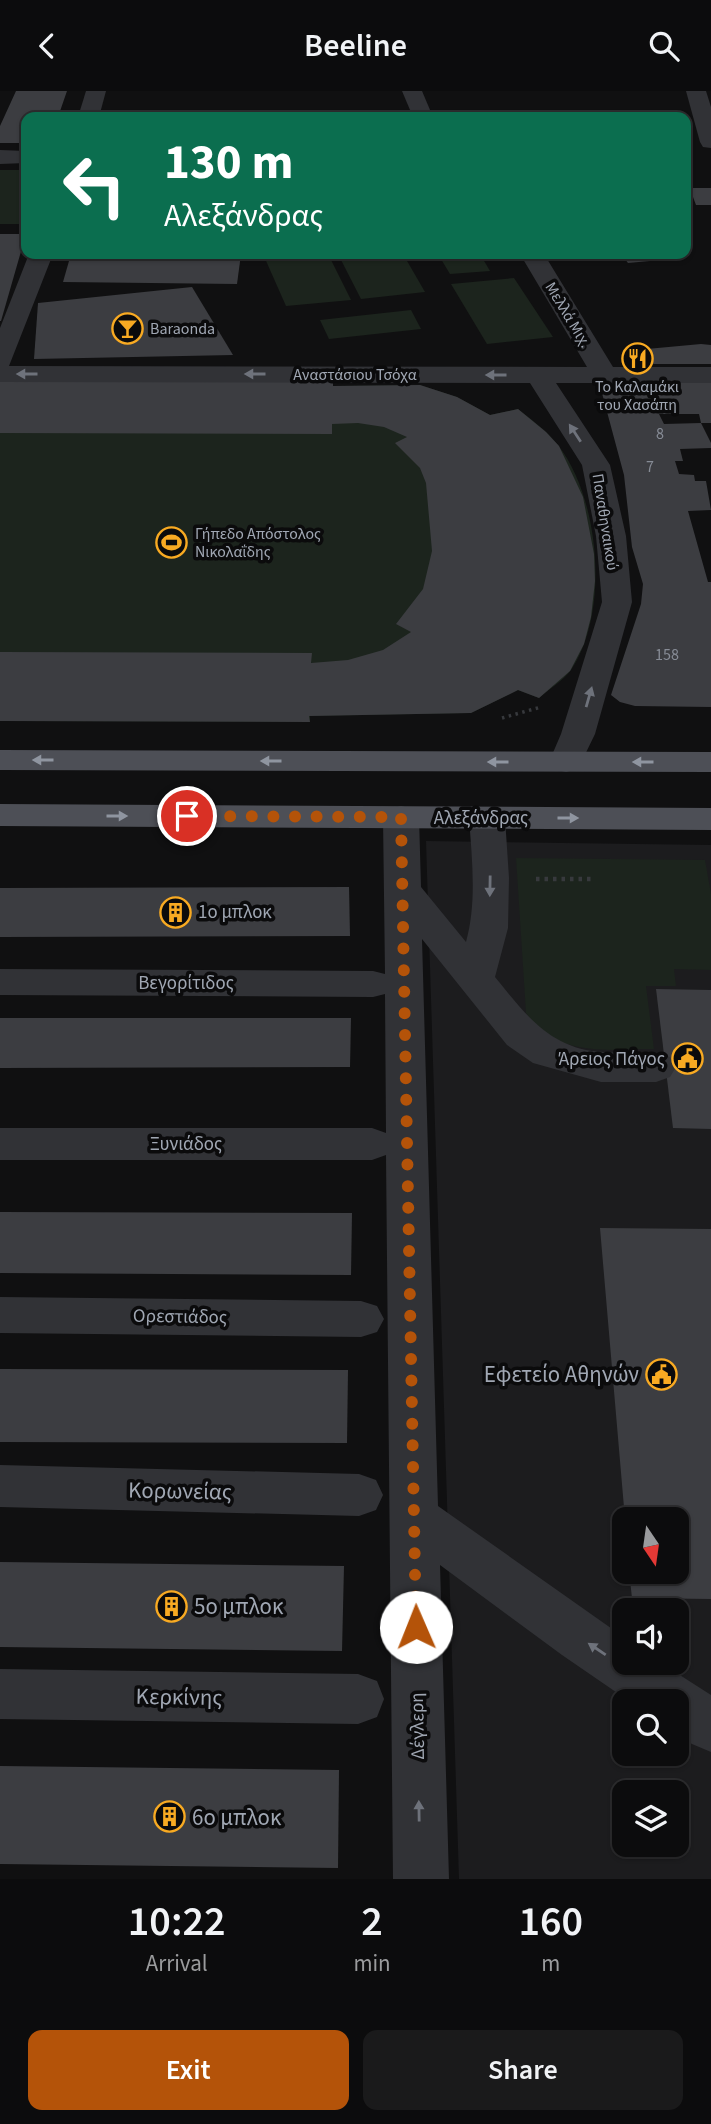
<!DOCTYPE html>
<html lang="en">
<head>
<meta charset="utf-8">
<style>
  :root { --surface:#0c0c0d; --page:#1a1a1b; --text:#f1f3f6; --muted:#9a9b9d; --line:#2c2c2e; --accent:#b45309 }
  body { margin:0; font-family:"Source Sans 3",sans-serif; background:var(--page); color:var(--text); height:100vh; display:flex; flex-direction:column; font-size:26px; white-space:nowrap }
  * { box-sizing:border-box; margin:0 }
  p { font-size:23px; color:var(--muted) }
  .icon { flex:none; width:38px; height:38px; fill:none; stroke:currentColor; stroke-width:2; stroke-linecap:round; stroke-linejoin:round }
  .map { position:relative; height:1788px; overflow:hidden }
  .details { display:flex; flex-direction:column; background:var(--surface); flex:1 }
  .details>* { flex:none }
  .guide { position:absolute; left:21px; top:21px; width:670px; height:147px; border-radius:14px; box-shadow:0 2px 5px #0004,0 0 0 2px var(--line); background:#0b6e4f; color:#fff; overflow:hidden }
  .needle { width:46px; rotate:167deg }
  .buttons { position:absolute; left:612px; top:1416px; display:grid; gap:14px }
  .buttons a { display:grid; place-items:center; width:77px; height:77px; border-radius:14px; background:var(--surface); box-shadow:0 2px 5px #0004,0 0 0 2px var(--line); font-size:35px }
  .pin { position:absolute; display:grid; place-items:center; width:60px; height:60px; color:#fff; margin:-30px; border:4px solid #fff; border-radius:50%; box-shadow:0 2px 7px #0007 }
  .me { position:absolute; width:77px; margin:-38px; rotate:359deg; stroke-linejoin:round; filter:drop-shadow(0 0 5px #0008) }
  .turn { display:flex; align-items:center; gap:24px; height:147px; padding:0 28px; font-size:32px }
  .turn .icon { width:91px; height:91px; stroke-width:2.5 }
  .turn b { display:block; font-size:49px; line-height:60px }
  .eta { display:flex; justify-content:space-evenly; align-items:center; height:119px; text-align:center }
  .eta b { font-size:42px; font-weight:600; line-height:49px }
  .cta { display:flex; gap:14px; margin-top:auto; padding:14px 28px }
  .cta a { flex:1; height:80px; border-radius:14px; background:var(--accent); color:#fff; font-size:28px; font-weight:600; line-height:80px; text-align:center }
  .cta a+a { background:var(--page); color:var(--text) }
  header { display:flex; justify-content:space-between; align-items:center; height:91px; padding:0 28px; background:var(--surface); font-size:32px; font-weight:600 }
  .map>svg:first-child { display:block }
  .built { fill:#1c1c1e; fill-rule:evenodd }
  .green { fill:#1c241d }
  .building { fill:#3c3d41 }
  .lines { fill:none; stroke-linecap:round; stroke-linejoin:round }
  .path-far1 { stroke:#37393d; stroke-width:3.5; stroke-dasharray:2.5 4.5; stroke-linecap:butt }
  .path { stroke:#37393d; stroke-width:4.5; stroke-dasharray:3.5 5; stroke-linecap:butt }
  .minor { fill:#313236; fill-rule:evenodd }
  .major { fill:#4d4f56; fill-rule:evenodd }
  .oneway { fill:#6e727b }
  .oneway2 { fill:#8f95a0 }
  .route { stroke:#b45309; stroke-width:12; stroke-dasharray:0 21.6 }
  .labels { text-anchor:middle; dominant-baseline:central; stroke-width:7; stroke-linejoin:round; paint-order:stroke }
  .far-street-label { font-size:16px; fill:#a0a7b3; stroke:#0b0b0c }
  .far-poi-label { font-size:16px; fill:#a0a7b3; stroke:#0b0b0c; text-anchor:start }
  .number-label { font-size:16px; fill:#878c96 }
  .street-label { font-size:19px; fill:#a0a7b3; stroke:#0b0b0c }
  .poi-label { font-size:19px; fill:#a0a7b3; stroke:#0b0b0c; text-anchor:start }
  .near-poi-label { font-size:23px; fill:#a0a7b3; stroke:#0b0b0c; text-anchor:start }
  .near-street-label { font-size:23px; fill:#a0a7b3; stroke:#0b0b0c }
</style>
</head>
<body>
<header><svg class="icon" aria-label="back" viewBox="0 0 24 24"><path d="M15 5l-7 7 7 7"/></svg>Beeline<svg class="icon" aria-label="search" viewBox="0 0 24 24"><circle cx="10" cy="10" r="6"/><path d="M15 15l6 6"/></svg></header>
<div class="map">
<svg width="711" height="1788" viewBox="0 0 711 1788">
  <rect width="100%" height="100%" fill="#101011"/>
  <path class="built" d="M 426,750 L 711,754 L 711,1788 L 459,1788 ZM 625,1428 L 677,1428 L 677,1480 L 625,1480 ZM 625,1519 L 677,1519 L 677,1572 L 625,1572 ZM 625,1610 L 677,1610 L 677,1662 L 625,1662 ZM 625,1701 L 677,1701 L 677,1754 L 625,1754 Z"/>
  <g class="green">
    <path d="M 0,79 L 26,79 L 24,133 L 0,133 Z"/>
    <path d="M 263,163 L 328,163 L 351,209 L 286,215 Z"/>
    <path d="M 338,163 L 403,163 L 425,201 L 361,208 Z"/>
    <path d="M 438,163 L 480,163 L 490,180 L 450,183 Z"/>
    <path d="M 514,187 L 553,246 L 487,253 L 451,193 Z"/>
    <path d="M 411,219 L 421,238 L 329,248 L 320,229 Z"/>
    <path d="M 0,289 L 333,290 L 333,295 L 420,294 L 457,306 L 490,324 L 518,318 C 532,329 547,340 558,354 C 600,408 610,521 571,579 C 563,590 549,598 539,607 L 518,599 L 471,622 L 310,625 L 310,631 L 0,630 Z"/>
    <path d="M 516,767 L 705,769 L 711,803 L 711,879 L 674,878 L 676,895 L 646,895 L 654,958 C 606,958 558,967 526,922 Z"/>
  </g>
  <g class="building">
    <path d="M 16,0 L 67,0 L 58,26 L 26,26 L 26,52 L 0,52 L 0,35 Z"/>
    <path d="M 686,97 L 711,97 L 711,114 L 696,114 L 693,106 L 686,106 Z"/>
    <path d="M 0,143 L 26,143 L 1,230 L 0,230 Z"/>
    <path d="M 71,163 L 241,163 L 237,193 L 63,191 Z"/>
    <path d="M 595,163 L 645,163 L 650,170 L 628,172 L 625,168 L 600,170 Z"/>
    <path d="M 192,196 L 233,264 L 34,268 L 38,212 Z"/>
    <path d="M 701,253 L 711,254 L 711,273 L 630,273 L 625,260 Z"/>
    <path d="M 0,289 L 333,290 L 333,295 L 420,294 L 457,306 L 490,324 L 518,318 L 546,341 L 559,355 L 583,406 L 594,463 L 595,490 L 591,526 L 584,553 L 570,580 L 539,607 L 518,599 L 471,622 L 309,625 L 310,631 L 0,630 L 0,561 L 312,562 L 311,572 L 348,569 L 383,559 L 411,541 L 396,533 L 423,498 L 432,460 L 426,392 L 420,377 L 395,352 L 407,346 L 384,336 L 358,332 L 332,333 L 332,343 L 0,342 Z"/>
    <path d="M 599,291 L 711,292 L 711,332 L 701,332 L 699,323 L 659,323 L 664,333 L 701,332 L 711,352 L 711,357 L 680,358 L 683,370 L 675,370 L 679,383 L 694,384 L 695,390 L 706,390 L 711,419 L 688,420 L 708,491 L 711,491 L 711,616 L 635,615 L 620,611 L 611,604 L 641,513 L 643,493 L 632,456 L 624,384 Z"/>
    <path d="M 349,796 L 350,845 L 0,846 L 0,797 Z"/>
    <path d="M 656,898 L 711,899 L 711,1038 L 673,1037 Z"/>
    <path d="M 0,927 L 351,927 L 350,976 L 0,977 Z"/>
    <path d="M 0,1121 L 352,1122 L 351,1184 L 0,1182 Z"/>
    <path d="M 600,1137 L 711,1138 L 711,1508 L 632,1507 L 629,1480 L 677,1480 L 677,1428 L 625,1428 Z"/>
    <path d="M 0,1278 L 348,1279 L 347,1352 L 0,1351 Z"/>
    <path d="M 0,1471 L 344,1475 L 342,1560 L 0,1556 Z"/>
    <path d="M 0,1675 L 339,1679 L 338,1777 L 0,1773 Z"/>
  </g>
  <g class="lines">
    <path class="path-far1" d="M 502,627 L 541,616"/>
    <path class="path" d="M 536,788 L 591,788"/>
    <g class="minor">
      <path d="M 86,0 L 106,0 L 99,26 L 78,26 Z"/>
      <path d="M 402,0 L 422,0 L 433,26 L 413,26 Z"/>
      <path d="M 686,0 L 706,0 L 711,16 L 711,57 L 703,56 L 700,51 Z"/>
      <path d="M 0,59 L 26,60 L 26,72 L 0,73 Z"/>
      <path d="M 29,163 L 53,163 L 9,275 L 587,276 L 520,163 L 544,163 L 613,276 L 711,276 L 711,292 L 556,292 L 610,374 L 626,445 L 632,511 L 595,643 L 578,678 L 566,681 L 554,678 L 549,671 L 561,643 L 602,511 L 596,445 L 582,374 L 530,292 L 0,291 L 0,237 Z"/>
      <path d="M 401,715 L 413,718 L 419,726 L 421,796 L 466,851 C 477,812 472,768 469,727 L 475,719 L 487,716 L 499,719 L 505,727 L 509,787 L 508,837 L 495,886 C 526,924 551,959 604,961 C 627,963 649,959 670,966 L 676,976 L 670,986 L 656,991 L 601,991 L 533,972 L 507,954 L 422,848 L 438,1415 L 625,1547 L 625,1572 L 661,1572 L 711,1604 L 711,1661 L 692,1653 L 677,1643 L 677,1610 L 629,1610 L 562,1564 L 440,1474 L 449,1788 L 393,1788 L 386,1064 L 372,1069 L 0,1069 L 0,1037 L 372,1037 L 386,1042 L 385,903 L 373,906 L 0,904 L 0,878 L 373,880 L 385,883 L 383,726 L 389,718 Z"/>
      <path d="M 0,1206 L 361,1210 L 377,1215 L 384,1228 L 377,1241 L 361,1246 L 0,1242 Z"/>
      <path d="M 0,1374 L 359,1383 L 376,1389 L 383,1404 L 376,1419 L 359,1425 L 0,1416 Z"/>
      <path d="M 0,1578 L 358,1583 L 377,1590 L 384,1608 L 377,1626 L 358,1633 L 0,1628 Z"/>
    </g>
    <g class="major">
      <path d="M 0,659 L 711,661 L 711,681 L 0,679 Z"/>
      <path d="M 0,713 L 711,717 L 711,739 L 0,735 Z"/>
    </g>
  </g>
  <defs><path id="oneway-solid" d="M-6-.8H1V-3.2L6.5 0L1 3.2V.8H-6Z" transform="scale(1.75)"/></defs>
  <g class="oneway">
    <use href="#oneway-solid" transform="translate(27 283) rotate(-180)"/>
    <use href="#oneway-solid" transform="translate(255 283) rotate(-180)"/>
    <use href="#oneway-solid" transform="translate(496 284) rotate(-180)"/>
    <use href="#oneway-solid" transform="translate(575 342) rotate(-123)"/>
    <use href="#oneway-solid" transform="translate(589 606) rotate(-74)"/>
    <use href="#oneway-solid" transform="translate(490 795) rotate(91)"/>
    <use href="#oneway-solid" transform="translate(597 1558) rotate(-146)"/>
    <use href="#oneway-solid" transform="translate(419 1720) rotate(-91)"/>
  </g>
  <g class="oneway2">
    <use href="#oneway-solid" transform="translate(43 669) rotate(-180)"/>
    <use href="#oneway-solid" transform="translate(271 670) rotate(-180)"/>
    <use href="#oneway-solid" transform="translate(498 671) rotate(-180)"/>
    <use href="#oneway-solid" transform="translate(643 671) rotate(-180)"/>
    <use href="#oneway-solid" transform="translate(117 725)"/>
    <use href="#oneway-solid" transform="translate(568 727)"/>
  </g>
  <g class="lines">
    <path class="route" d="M 187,725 L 401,726 L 416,1536"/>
  </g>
  <defs>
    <symbol id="bar-ring" viewBox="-11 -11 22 22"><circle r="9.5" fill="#0b0b0c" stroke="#f8aa22" stroke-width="1.5"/><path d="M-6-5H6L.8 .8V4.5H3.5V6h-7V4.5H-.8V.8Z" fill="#f8aa22"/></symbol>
    <symbol id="restaurant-ring" viewBox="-11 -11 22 22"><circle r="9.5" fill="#0b0b0c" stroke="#f8aa22" stroke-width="1.5"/><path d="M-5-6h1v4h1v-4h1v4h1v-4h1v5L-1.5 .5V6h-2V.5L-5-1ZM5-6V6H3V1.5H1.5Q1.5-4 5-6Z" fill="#f8aa22"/></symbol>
    <symbol id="stadium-ring" viewBox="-11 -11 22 22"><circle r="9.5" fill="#0b0b0c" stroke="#f8aa22" stroke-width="1.5"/><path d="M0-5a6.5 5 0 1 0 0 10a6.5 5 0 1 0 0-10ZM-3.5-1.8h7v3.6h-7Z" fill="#f8aa22"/></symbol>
    <symbol id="building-ring" viewBox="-11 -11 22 22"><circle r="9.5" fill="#0b0b0c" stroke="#f8aa22" stroke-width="1.5"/><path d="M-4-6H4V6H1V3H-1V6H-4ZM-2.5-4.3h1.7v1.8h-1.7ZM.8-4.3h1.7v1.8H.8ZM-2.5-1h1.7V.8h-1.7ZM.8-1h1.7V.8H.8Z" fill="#f8aa22"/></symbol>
    <symbol id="civic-ring" viewBox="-11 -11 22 22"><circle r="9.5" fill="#0b0b0c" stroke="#f8aa22" stroke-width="1.5"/><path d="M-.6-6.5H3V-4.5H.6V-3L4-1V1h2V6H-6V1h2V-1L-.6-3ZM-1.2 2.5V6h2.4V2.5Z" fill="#f8aa22"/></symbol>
  </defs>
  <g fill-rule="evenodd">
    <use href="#bar-ring" x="110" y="220" width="35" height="35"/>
    <use href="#restaurant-ring" x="620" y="250" width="35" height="35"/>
    <use href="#stadium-ring" x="154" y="434" width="35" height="35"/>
    <use href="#building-ring" x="158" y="804" width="35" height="35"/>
    <use href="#civic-ring" x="670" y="950" width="35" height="35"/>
    <use href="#civic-ring" x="644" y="1266" width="35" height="35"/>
    <use href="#building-ring" x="154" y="1498" width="35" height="35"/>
    <use href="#building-ring" x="152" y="1708" width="35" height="35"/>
  </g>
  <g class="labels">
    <g class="far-street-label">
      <text transform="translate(568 224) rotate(59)">Μελλά Μιχ.</text>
      <text x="355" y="284">Αναστάσιου Τσόχα</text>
      <text transform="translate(605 431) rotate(81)">Παναθηναικού</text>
    </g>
    <g class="far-poi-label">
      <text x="150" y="238">Baraonda</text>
      <text x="637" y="296" text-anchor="middle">Το Καλαμάκι<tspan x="637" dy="18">του Χασάπη</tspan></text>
      <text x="195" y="443">Γήπεδο Απόστολος<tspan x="195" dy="18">Νικολαΐδης</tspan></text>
    </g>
    <g class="number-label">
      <text x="660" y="343">8</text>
      <text x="650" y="376">7</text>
      <text x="667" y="564">158</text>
    </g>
    <g class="street-label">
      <text x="481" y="727">Αλεξάνδρας</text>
      <text x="186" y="892">Βεγορίτιδος</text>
      <text x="186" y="1053">Ξυνιάδος</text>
      <text transform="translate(180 1226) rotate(1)">Ορεστιάδος</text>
      <text transform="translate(418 1635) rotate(-91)">Δέγλερη</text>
    </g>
    <g class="poi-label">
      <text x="198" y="821">1ο μπλοκ</text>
      <text x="665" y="968" text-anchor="end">Άρειος Πάγος</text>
    </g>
    <g class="near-poi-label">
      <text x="639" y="1283" text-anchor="end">Εφετείο Αθηνών</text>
      <text x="194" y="1515">5ο μπλοκ</text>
      <text x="192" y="1726">6ο μπλοκ</text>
    </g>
    <g class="near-street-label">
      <text transform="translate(180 1400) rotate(1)">Κορωνείας</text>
      <text transform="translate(179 1606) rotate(1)">Κερκίνης</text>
    </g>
  </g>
</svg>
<div class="buttons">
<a><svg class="needle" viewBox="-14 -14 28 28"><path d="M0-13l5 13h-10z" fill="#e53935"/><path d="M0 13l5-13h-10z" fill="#9a9b9d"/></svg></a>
<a><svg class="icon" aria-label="sound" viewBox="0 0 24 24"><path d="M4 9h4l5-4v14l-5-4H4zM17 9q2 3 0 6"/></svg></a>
<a><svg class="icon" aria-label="search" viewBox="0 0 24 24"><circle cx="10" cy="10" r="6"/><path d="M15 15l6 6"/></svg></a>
<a><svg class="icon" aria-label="layers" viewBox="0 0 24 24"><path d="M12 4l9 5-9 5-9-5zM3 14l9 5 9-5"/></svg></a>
</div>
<div class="pin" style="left:187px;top:725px;background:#d93025"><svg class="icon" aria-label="arrive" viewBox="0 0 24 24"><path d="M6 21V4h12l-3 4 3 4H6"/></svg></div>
<svg class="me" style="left:416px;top:1536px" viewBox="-20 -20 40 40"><circle r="19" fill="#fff"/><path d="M0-13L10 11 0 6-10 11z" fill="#b45309"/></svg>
<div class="guide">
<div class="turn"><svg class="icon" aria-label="left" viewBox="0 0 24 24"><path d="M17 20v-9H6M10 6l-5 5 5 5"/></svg><div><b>130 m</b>Αλεξάνδρας</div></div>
</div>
</div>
<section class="details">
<div class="eta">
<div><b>10:22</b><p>Arrival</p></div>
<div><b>2</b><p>min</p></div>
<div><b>160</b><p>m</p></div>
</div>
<div class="cta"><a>Exit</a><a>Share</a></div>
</section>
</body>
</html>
